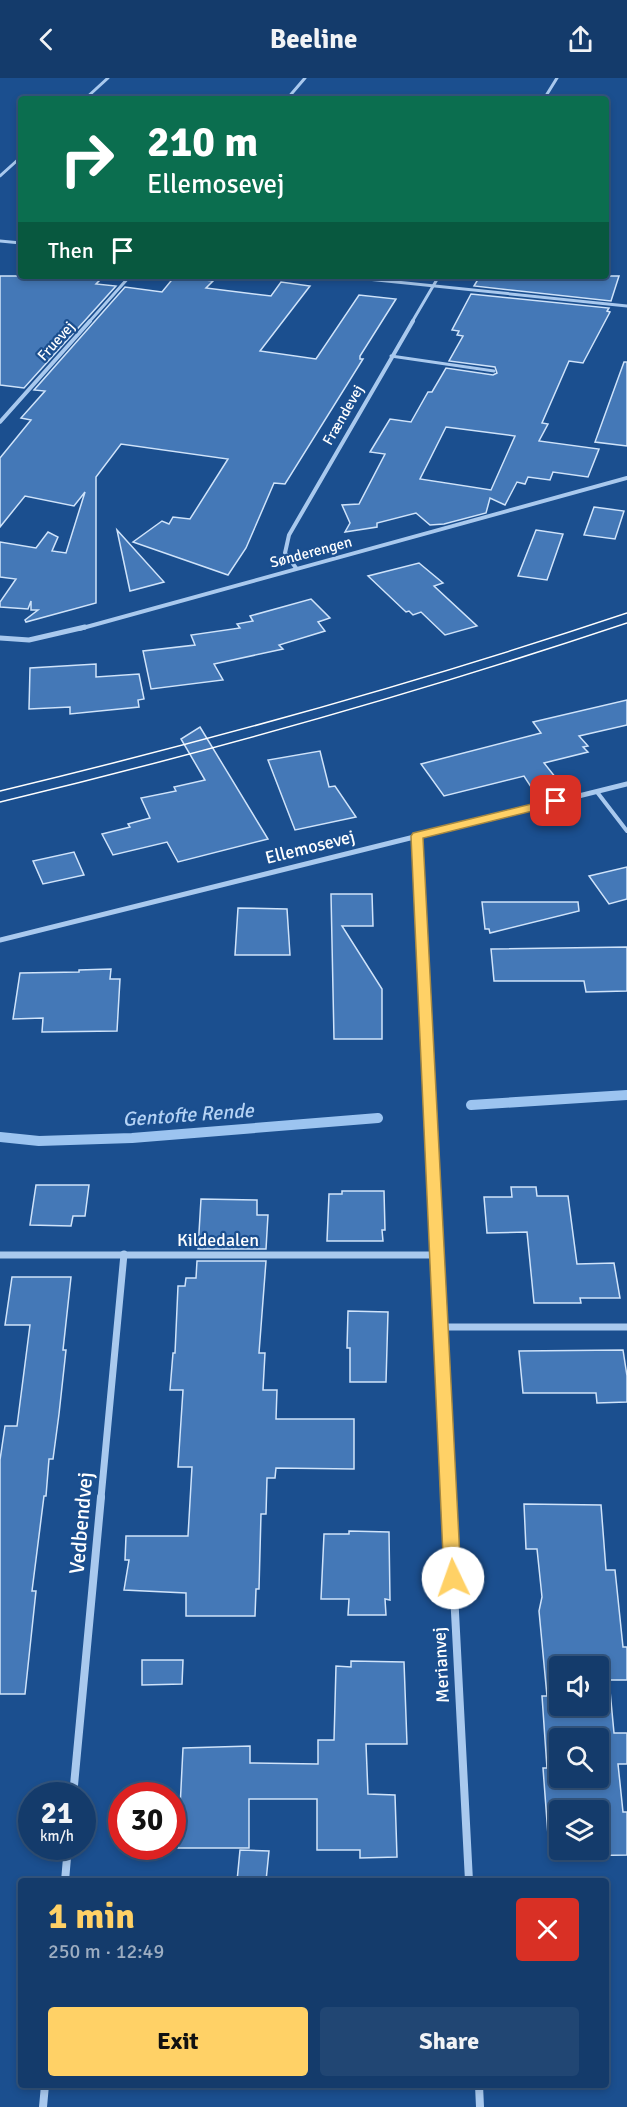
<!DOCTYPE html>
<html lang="en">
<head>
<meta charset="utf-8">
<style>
  :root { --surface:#143b6b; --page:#214673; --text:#f1f3f6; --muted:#9dadc1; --line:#33557e; --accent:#ffd166 }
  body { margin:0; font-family:Signika,sans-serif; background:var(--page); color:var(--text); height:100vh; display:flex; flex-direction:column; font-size:22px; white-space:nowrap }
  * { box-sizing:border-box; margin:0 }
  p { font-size:20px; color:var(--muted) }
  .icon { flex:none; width:33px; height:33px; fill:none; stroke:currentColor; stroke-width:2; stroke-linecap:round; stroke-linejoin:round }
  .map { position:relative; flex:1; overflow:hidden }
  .side { position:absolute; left:18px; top:1800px; width:591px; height:210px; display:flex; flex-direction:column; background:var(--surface); border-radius:6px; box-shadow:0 3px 9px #0003,0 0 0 2px var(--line) }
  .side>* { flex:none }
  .top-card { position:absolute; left:18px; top:18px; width:591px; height:183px; border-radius:6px; box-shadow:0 3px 9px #0003,0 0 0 2px var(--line); background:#0b6e4f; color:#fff; overflow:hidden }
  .controls { position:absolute; left:549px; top:1578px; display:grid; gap:12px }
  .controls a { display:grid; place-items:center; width:60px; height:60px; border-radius:6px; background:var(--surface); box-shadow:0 3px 9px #0003,0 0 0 2px var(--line); font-size:30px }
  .speed { position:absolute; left:18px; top:1704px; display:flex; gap:12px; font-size:30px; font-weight:700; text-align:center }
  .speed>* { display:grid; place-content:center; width:78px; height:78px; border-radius:50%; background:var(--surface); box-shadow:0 3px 9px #0003,0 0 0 2px var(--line); line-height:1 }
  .speed small { font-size:15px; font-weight:400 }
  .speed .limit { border:9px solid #d22; background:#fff; color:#111 }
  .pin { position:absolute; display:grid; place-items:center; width:51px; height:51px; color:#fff; margin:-26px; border-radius:12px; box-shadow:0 3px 9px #0006 }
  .me { position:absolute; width:66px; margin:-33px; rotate:357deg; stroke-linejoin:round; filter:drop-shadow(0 0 4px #0008) }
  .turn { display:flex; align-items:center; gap:21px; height:126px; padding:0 30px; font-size:27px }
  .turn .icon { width:78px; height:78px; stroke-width:2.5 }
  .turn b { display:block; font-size:42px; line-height:51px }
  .then { display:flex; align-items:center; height:57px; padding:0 30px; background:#0003; gap:12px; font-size:22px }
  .round { display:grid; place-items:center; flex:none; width:63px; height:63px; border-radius:6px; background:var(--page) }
  .summary { display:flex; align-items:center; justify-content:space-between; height:102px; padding:0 30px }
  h1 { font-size:36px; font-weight:700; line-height:45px; color:var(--accent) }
  .button { display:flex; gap:12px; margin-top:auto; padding:12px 30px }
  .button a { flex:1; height:69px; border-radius:6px; background:var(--accent); color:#111; font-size:24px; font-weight:700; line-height:69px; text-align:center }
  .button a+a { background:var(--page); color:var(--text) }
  header { display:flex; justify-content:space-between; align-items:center; height:78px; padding:0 30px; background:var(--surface); font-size:27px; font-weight:700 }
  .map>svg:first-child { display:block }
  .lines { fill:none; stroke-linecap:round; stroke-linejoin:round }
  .stream { stroke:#9cc4f0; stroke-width:10 }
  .building { fill:#4478b7; stroke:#cfe3fa; stroke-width:1.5; fill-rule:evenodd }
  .service-far1 { stroke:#a9c9ee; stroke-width:3 }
  .service { stroke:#a9c9ee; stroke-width:4 }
  .minor-far4 { stroke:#a9c9ee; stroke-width:3 }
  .minor-far3 { stroke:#a9c9ee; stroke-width:4 }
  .minor-far2 { stroke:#a9c9ee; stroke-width:5 }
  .minor-far1 { stroke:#a9c9ee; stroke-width:7 }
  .minor { stroke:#a9c9ee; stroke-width:8 }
  .tram { stroke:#fff; stroke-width:1.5 }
  .route { fill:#ffd166; stroke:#a68842; stroke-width:1.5 }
  .labels { text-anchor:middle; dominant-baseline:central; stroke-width:4.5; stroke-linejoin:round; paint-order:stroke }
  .far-street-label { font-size:15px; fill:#fff; stroke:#1b4f8f }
  .street-label { font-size:18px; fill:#fff; stroke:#1b4f8f }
  .water-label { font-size:20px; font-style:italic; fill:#b5d3f5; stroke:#1b4f8f }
  .near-street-label { font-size:21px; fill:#fff; stroke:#1b4f8f }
</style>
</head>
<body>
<header><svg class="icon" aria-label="back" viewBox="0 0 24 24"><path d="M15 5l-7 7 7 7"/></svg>Beeline<svg class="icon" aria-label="share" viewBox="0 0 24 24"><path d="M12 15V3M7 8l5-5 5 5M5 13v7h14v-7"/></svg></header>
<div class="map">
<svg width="627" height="2029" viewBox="0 0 627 2029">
  <rect width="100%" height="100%" fill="#1b4f8f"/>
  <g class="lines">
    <g class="stream">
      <path d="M 471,1027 L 627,1017"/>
      <path d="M 0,1059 L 39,1063 L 132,1060 L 378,1040"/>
    </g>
  </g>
  <g class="building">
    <path d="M 0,198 L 104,198 L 96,206 L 116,208 L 24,310 L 0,307 Z"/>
    <path d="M 175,198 L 213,203 L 206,210 L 271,218 L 281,204 L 310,208 L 260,273 L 316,281 L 359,217 L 396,221 L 360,278 L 360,281 L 363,281 L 285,406 L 274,405 L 246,470 L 228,497 L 133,464 L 162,443 L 169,446 L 173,439 L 190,441 L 228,381 L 121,366 L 96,399 L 96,525 L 26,544 L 25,542 L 38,532 L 31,532 L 31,523 L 28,531 L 0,529 L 0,524 L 16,501 L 0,499 L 0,464 L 36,470 L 48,454 L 58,459 L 52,473 L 66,475 L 85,414 L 74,428 L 25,418 L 0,449 L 0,380 L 31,342 L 21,340 L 45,313 L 34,312 L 125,209 L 162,214 Z"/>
    <path d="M 480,198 L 619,198 L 611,223 L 474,208 Z"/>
    <path d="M 471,216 L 609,230 L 607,233 L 610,234 L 583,285 L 569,283 L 542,345 L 548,346 L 539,363 L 599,371 L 588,399 L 553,394 L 550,402 L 528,399 L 525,406 L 517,404 L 505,427 L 490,420 L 486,435 L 444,446 L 430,447 L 416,435 L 377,445 L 377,449 L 345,454 L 350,445 L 342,427 L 359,426 L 385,376 L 370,374 L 390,341 L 411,344 L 428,314 L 432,314 L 446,290 L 493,297 L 497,295 L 495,289 L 449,283 L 463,258 L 457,257 L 459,253 L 452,252 ZM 446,349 L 515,358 L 491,412 L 420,401 Z"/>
    <path d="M 624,284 L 627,284 L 627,368 L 595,364 Z"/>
    <path d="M 594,429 L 624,433 L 615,461 L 584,457 Z"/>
    <path d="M 117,452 L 164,504 L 130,513 Z"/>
    <path d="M 536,452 L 563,456 L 547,502 L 518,498 Z"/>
    <path d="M 419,485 L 443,505 L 434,508 L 477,548 L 445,557 L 421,534 L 413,537 L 409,533 L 406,534 L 368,498 Z"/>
    <path d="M 311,521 L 330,540 L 318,544 L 325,553 L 279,567 L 283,571 L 214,586 L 223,602 L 151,611 L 143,573 L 195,567 L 191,557 L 240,550 L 237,546 L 253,543 L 250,538 Z"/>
    <path d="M 96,586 L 96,599 L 139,596 L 144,621 L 138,622 L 139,629 L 70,636 L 70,629 L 29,631 L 30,590 Z"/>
    <path d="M 627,622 L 627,647 L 579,658 L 588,668 L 583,669 L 588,674 L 544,685 L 560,705 L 533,712 L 524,698 L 444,718 L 421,686 L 541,655 L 533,644 Z"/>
    <path d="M 200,649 L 268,761 L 178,784 L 167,764 L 113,777 L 102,756 L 130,749 L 128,746 L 150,740 L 141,720 L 176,713 L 174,709 L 205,702 L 181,661 Z"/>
    <path d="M 320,673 L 329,709 L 335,708 L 356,739 L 295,752 L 268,682 Z"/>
    <path d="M 74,774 L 84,797 L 43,806 L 33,783 Z"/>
    <path d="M 627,789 L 627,821 L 609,826 L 589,798 Z"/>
    <path d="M 331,816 L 372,816 L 373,848 L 342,848 L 382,911 L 382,961 L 334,961 Z"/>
    <path d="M 482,824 L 578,824 L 579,833 L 490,855 L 489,851 L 485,851 Z"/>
    <path d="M 238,830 L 287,831 L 290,877 L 235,877 Z"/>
    <path d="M 627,869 L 627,913 L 586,914 L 584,903 L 494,903 L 491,871 Z"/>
    <path d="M 111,891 L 110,901 L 120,901 L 117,953 L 42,954 L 43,940 L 13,941 L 20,895 L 79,894 L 79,892 Z"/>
    <path d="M 36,1107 L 89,1107 L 85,1138 L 73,1138 L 71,1148 L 30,1147 Z"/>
    <path d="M 511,1109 L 536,1109 L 537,1118 L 568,1118 L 577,1186 L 614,1185 L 620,1220 L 580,1220 L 581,1225 L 534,1225 L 527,1154 L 487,1155 L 484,1119 L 512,1119 Z"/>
    <path d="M 342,1113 L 384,1113 L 385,1152 L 382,1152 L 383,1163 L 327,1163 L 329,1116 L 342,1116 Z"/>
    <path d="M 201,1121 L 257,1122 L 257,1137 L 268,1137 L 266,1171 L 198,1171 Z"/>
    <path d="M 197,1183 L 266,1183 L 259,1275 L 265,1275 L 263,1312 L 277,1312 L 276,1341 L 354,1341 L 354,1391 L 276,1390 L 275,1400 L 267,1400 L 266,1436 L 261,1436 L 259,1511 L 256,1511 L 255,1538 L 186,1538 L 186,1515 L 124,1512 L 129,1482 L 125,1482 L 126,1458 L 188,1458 L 192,1389 L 178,1389 L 183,1312 L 170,1312 L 173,1275 L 175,1275 L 178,1208 L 185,1208 L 186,1200 L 196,1200 Z"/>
    <path d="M 12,1199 L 71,1199 L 63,1272 L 66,1272 L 59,1336 L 53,1381 L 49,1381 L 46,1418 L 44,1418 L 32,1513 L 36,1513 L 25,1616 L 0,1616 L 0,1382 L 5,1348 L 17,1348 L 30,1247 L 5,1247 Z"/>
    <path d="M 348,1233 L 388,1234 L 386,1304 L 350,1304 L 350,1270 L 347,1270 Z"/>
    <path d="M 623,1272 L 627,1298 L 627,1324 L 597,1325 L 596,1315 L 523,1315 L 519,1273 Z"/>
    <path d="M 524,1426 L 601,1427 L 606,1492 L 615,1492 L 623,1569 L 627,1569 L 627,1602 L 609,1602 L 614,1655 L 627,1655 L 627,1686 L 618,1686 L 623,1734 L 627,1734 L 627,1777 L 567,1778 L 566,1772 L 598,1772 L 598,1732 L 560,1732 L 560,1757 L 548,1757 L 543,1690 L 547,1690 L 542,1618 L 547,1618 L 539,1533 L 542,1519 L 537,1471 L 526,1471 ZM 560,1588 L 598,1588 L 598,1628 L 560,1628 ZM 560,1660 L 598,1660 L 598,1700 L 560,1700 Z"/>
    <path d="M 349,1453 L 389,1454 L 390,1522 L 385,1521 L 386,1537 L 348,1537 L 349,1521 L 321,1521 L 324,1456 L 349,1456 Z"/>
    <path d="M 142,1582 L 183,1582 L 182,1606 L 142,1607 Z"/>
    <path d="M 351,1583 L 404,1584 L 407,1666 L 366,1666 L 368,1716 L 395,1717 L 397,1779 L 360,1780 L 360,1772 L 317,1772 L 317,1721 L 249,1721 L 249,1770 L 178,1770 L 183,1670 L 250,1668 L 250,1685 L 318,1686 L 318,1662 L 334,1662 L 336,1588 L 351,1589 Z"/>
    <path d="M 240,1772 L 269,1773 L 266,1803 L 237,1803 Z"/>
  </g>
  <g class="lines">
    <path class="service-far1" d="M 391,278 L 494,293"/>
    <path class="service" d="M 597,714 L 627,753"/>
    <g class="minor-far4">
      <path d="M 85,21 L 108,0"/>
      <path d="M 287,21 L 305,0"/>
      <path d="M 544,21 L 557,0"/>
      <path d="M 0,98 L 21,79"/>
      <path d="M 0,163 L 21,165"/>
      <path d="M 338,198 L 627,228"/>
      <path d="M 89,244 L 130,198"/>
      <path d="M 412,244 L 439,198"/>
    </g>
    <g class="minor-far3">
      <path d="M 0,344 L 90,243"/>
      <path d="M 296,490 L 285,475 L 289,457 L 413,243"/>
      <path d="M 79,551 L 627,400"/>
    </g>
    <g class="minor-far2">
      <path d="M 0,560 L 29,562 L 85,549"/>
      <path d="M 417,758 L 426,936"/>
      <path d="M 0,862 L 627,706"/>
    </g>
    <g class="minor-far1">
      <path d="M 426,934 L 449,1420"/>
      <path d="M 0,1177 L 436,1177"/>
      <path d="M 440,1249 L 627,1249"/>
      <path d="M 101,1420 L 124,1176"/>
    </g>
    <g class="minor">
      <path d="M 449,1419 L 469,1803"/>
      <path d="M 73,1718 L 101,1419"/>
      <path d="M 65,1803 L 68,1768"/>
      <path d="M 479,2007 L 480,2029"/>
      <path d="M 43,2029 L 45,2007"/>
    </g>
    <g class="tram">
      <path d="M 0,713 C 212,662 421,604 627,535"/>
      <path d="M 0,724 C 212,673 421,614 627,545"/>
    </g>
  </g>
  <path class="route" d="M 556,720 L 561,721 L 561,726 L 423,760 L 461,1500 L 459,1505 L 453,1507 L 447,1505 L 444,1500 L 411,758 L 413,755 Z"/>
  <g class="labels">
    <g class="far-street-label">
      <text transform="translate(56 263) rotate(-48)">Fruevej</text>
      <text transform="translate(343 337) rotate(-60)">Frændevej</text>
      <text transform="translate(311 474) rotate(-15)">Sønderengen</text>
    </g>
    <g class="street-label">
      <text transform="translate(310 769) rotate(-14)">Ellemosevej</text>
      <text x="218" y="1162">Kildedalen</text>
      <text transform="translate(441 1587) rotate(-93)">Merianvej</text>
    </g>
    <g class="water-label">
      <text transform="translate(188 1037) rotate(-4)">Gentofte Rende</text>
    </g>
    <g class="near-street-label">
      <text transform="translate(81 1445) rotate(-85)">Vedbendvej</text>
    </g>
  </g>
</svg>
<div class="controls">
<a><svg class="icon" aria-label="sound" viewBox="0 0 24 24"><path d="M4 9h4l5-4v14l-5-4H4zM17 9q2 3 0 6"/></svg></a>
<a><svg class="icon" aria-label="search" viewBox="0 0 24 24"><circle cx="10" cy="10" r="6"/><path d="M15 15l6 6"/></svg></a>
<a><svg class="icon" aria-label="layers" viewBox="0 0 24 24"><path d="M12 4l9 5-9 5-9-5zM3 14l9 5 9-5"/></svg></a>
</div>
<div class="speed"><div>21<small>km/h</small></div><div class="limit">30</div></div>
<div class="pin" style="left:556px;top:723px;background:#d93025"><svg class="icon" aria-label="arrive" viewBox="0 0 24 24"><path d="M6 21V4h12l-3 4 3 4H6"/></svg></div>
<svg class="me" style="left:453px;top:1500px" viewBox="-20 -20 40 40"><circle r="19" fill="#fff"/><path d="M0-13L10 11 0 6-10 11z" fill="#ffd166"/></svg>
<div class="top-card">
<div class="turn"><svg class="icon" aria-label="right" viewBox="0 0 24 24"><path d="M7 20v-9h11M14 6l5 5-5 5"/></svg><div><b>210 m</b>Ellemosevej</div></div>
<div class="then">Then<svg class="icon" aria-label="arrive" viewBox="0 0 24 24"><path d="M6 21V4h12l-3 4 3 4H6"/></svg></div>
</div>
<section class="side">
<div class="summary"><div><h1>1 min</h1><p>250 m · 12:49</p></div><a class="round" style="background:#d93025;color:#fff"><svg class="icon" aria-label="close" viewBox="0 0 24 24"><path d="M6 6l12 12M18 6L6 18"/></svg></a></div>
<div class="button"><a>Exit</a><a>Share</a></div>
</section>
</div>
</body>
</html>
